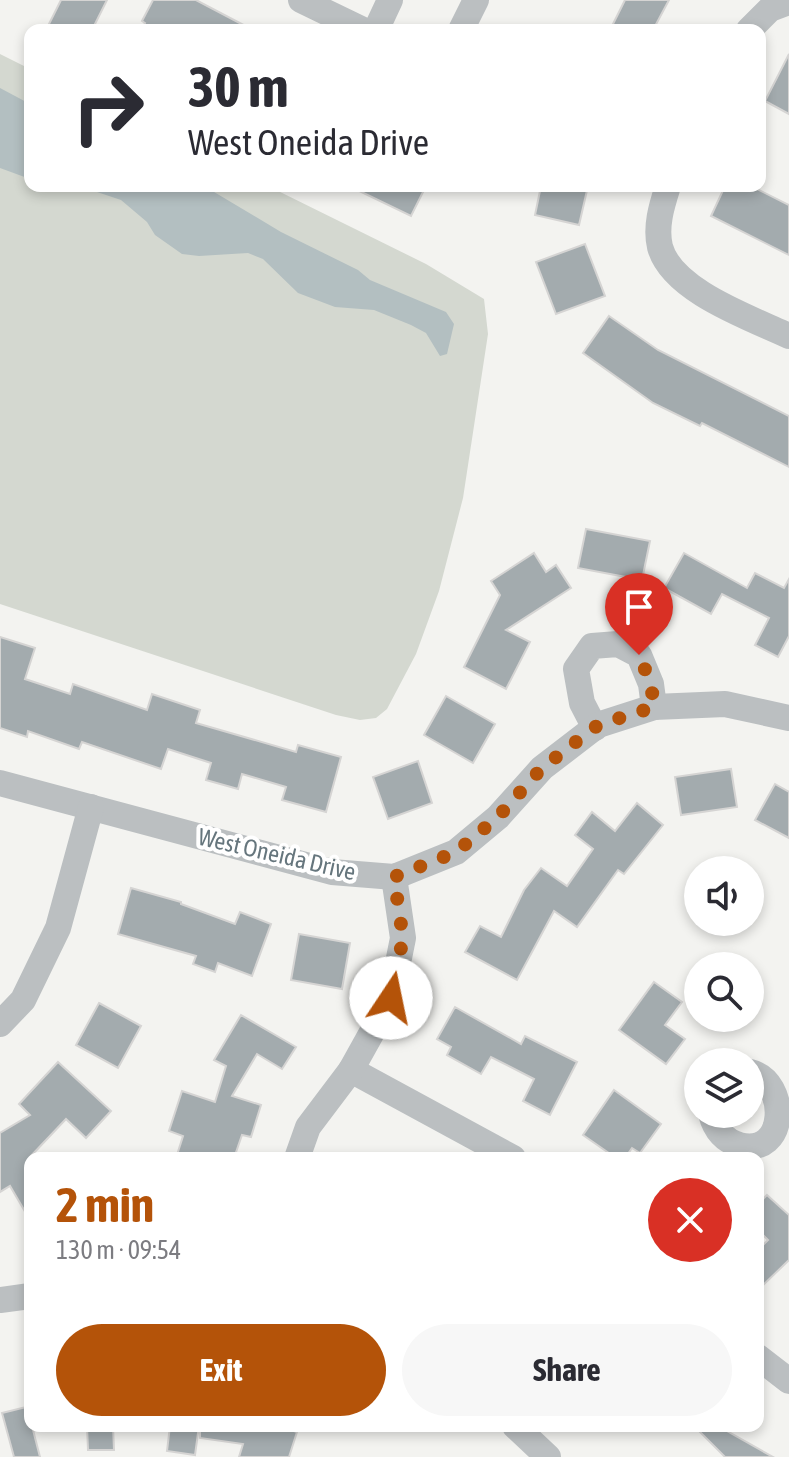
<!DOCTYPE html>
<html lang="en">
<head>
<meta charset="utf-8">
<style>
  :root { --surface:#fff; --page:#f7f7f7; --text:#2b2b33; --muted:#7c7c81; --accent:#b45309 }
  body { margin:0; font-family:"Asap Condensed",sans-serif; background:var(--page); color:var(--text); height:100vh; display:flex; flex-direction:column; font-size:30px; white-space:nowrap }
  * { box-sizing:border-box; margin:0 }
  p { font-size:26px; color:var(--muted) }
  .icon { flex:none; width:44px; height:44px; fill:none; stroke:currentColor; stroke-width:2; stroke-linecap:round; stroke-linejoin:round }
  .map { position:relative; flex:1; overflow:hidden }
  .details { position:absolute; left:24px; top:1152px; width:740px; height:280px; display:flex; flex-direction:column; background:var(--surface); border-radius:16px; box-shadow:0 4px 12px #0003 }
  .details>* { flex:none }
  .top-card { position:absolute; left:24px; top:24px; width:742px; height:168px; border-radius:16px; box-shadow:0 4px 12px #0003; background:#fff; color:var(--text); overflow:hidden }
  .buttons { position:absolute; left:684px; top:856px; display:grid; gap:16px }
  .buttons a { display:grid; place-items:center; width:80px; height:80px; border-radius:50%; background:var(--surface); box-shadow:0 4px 12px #0003; font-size:40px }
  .pin { position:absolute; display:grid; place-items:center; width:68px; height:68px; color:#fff; margin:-82px -34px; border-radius:50% 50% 50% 0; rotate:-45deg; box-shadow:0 0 8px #0007 }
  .pin .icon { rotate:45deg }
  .me { position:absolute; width:88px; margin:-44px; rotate:11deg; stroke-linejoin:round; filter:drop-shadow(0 0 6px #0008) }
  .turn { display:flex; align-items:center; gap:28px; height:168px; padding:0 32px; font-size:36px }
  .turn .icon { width:104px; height:104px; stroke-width:2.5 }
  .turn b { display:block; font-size:56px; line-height:68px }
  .round { display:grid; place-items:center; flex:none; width:84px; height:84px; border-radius:42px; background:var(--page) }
  .overview { display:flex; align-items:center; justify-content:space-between; height:136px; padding:0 32px }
  h1 { font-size:48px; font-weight:700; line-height:60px; color:var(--accent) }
  .action { display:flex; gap:16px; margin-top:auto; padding:16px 32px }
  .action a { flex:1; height:92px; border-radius:48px; background:var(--accent); color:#fff; font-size:32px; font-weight:700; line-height:92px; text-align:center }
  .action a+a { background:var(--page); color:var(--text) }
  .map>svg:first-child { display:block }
  .green { fill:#d4d8d0 }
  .water { fill:#b3bfc1 }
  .building { fill:#a3abae; stroke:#d5d4d3; stroke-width:2 }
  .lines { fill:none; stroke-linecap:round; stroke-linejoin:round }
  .minor { stroke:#bbbfc1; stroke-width:26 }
  .route { stroke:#b45309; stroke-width:14; stroke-dasharray:0 25.2 }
  .labels { text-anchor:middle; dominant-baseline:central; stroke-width:8; stroke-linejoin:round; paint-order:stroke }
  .street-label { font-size:24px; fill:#66767d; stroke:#fff }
</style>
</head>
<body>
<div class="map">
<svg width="789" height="1457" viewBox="0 0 789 1457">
  <rect width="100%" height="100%" fill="#f3f3f0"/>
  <path class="green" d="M 0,54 L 30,69 L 30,186 L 268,186 L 426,264 L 484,299 L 488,334 L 463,498 L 439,591 L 416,654 L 387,709 L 376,718 L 360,720 L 336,715 L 0,604 Z"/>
  <g class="water">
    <path d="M 0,88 L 30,104 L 30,179 L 0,168 Z"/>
    <path d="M 64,186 L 204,186 L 281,232 L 358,270 L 370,280 L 446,312 L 454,324 L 447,354 L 440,356 L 426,333 L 411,325 L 374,310 L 335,307 L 298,293 L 263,259 L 248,253 L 199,256 L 182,254 L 155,235 L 147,222 L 121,200 L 97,192 Z"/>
  </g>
  <g class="building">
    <path d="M 61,0 L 107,0 L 92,30 L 46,30 Z"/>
    <path d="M 153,0 L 196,0 L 253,30 L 141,30 L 145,23 L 142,21 Z"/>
    <path d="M 625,0 L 669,0 L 653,30 L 610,30 Z"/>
    <path d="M 789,54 L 789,114 L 765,101 Z"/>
    <path d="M 349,186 L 426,186 L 411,216 Z"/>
    <path d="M 541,186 L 588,186 L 579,225 L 535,215 Z"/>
    <path d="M 725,186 L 751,186 L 789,205 L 789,255 L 711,216 Z"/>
    <path d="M 585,244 L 605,296 L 556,314 L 536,262 Z"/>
    <path d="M 609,316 L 658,350 L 789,416 L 789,467 L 702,423 L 700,426 L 653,403 L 583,353 Z"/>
    <path d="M 586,529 L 650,541 L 642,580 L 578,568 Z"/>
    <path d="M 534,553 L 546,572 L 556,565 L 571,588 L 506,630 L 530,642 L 506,689 L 464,667 L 500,595 L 491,581 Z"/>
    <path d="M 684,553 L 747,588 L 755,573 L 784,588 L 789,579 L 789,636 L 778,657 L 755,645 L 769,618 L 722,594 L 711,614 L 664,588 Z"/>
    <path d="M 0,637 L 35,648 L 25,679 L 70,694 L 73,684 L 147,710 L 152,694 L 200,710 L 196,723 L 296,752 L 298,745 L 341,757 L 326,812 L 282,800 L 286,787 L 242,774 L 238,789 L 206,780 L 211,763 L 168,749 L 161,769 L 82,742 L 79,749 L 28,731 L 27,737 L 0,728 Z"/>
    <path d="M 446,696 L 495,724 L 473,763 L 424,735 Z"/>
    <path d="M 418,761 L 432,803 L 388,819 L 373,777 Z"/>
    <path d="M 731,769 L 737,807 L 681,815 L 675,777 Z"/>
    <path d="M 775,784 L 789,792 L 789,838 L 755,820 Z"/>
    <path d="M 637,803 L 663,825 L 624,874 L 618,870 L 577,927 L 554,911 L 517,980 L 465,952 L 480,926 L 501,937 L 524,890 L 541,868 L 567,886 L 593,849 L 575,835 L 592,812 L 615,831 Z"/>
    <path d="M 131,888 L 181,902 L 181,904 L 235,924 L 240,912 L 271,924 L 252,976 L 218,963 L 215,972 L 193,964 L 196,956 L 118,934 Z"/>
    <path d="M 299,934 L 350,943 L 342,989 L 291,980 Z"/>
    <path d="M 654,982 L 682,1002 L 665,1025 L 685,1039 L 666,1064 L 619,1030 Z"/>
    <path d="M 99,1003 L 141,1026 L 118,1068 L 76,1045 Z"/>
    <path d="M 455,1007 L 521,1044 L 525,1036 L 577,1062 L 550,1115 L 523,1101 L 534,1079 L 491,1057 L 481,1074 L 447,1055 L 451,1047 L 437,1039 Z"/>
    <path d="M 241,1015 L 296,1047 L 282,1069 L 257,1054 L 232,1096 L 261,1105 L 251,1137 L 242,1135 L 234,1158 L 176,1158 L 183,1136 L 169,1131 L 182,1091 L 215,1102 L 226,1066 L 214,1060 Z"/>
    <path d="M 58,1062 L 111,1111 L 86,1138 L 66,1119 L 30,1157 L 30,1220 L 10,1186 L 0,1192 L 0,1133 L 30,1115 L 19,1104 Z"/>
    <path d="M 614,1090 L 661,1124 L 640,1153 L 632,1148 L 625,1158 L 616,1158 L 583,1135 Z"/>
    <path d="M 767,1195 L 789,1215 L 789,1260 L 758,1290 L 758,1250 L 768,1240 L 758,1230 L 758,1204 Z"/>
    <path d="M 30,1406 L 30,1426 L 32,1426 L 40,1457 L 14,1457 L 2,1413 Z"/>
    <path d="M 87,1426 L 113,1426 L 114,1450 L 88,1450 Z"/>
    <path d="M 170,1426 L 199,1426 L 195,1455 L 167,1451 Z"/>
    <path d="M 200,1426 L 278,1426 L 297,1432 L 289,1457 L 239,1457 L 243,1444 L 200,1438 Z"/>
    <path d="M 694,1426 L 718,1426 L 773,1457 L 725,1457 Z"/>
  </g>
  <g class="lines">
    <g class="minor">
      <path d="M 301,0 L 363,30"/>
      <path d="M 376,30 L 390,0"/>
      <path d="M 461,30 L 476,0"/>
      <path d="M 749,30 L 770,9 L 789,2"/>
      <path d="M 668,186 C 662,205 655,226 660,247 C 672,291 751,318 789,336"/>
      <path d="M 595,728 L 582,703 L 576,669 L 592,646 L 618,644 L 639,655 L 651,684 L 654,707"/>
      <path d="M 0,783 L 332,872 L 394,877 L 456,852 L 498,817 L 542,768 L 598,725 L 654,707 L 725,704 L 789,718"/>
      <path d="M 0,1024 L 23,1000 L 58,928 L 91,807"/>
      <path d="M 351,1070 L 513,1158"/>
      <path d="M 711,1114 C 715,1129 723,1140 739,1145 C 788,1158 789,1081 750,1072"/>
      <path d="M 297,1158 L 308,1127 L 351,1070 L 391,998 L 403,938 L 394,877"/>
      <path d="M 0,1300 L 30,1296"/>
      <path d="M 758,1357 L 789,1381"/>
      <path d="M 515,1426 L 548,1457"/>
    </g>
  </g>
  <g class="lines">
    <path class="route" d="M 391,998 L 403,938 L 394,877 L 456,852 L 498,817 L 542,768 L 598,725 L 654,707 L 651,684 L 639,655"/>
  </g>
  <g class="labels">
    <g class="street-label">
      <text transform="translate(277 854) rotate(13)">West Oneida Drive</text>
    </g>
  </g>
</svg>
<div class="buttons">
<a><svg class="icon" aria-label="sound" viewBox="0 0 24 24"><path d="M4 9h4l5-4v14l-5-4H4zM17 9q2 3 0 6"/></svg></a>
<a><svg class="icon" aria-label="search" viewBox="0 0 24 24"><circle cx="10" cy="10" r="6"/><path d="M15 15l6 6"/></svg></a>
<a><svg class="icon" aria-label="layers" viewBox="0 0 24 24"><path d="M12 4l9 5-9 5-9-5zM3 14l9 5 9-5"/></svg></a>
</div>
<div class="pin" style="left:639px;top:655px;background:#d93025"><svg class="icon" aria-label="arrive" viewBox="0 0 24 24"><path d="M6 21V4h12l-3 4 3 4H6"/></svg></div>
<svg class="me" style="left:391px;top:998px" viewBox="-20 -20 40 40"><circle r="19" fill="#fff"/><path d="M0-13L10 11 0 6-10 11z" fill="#b45309"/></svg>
<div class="top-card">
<div class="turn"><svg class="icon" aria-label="right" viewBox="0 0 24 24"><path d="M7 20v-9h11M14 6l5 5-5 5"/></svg><div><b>30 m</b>West Oneida Drive</div></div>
</div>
<section class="details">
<div class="overview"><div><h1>2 min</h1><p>130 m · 09:54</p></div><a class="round" style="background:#d93025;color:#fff"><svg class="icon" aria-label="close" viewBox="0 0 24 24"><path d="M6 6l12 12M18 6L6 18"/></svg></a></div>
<div class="action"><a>Exit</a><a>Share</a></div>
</section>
</div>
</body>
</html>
